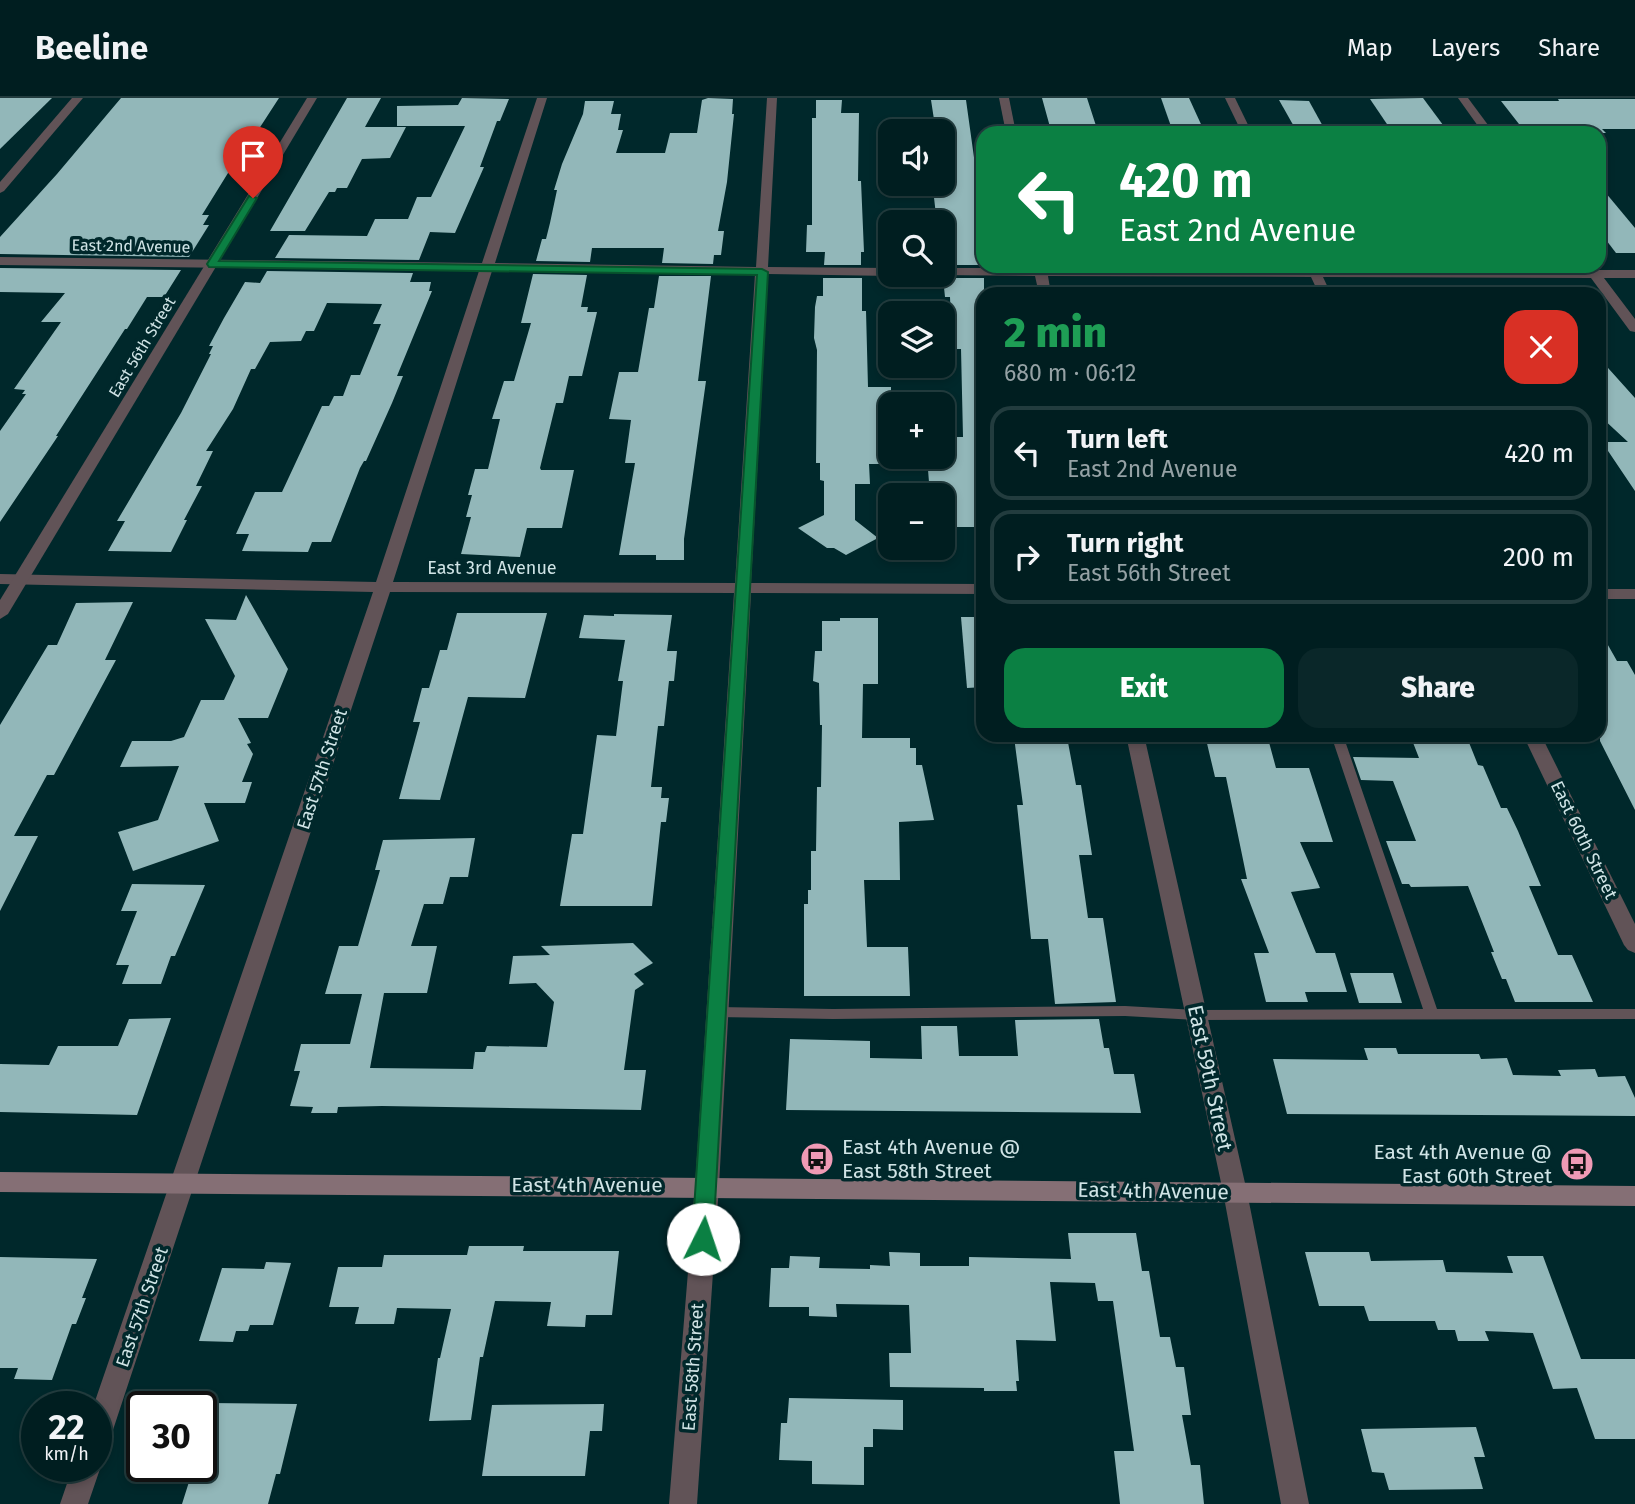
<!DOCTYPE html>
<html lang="en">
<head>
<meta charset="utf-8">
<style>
  :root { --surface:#001e20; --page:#0a2729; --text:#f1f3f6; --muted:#95a2a5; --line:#223c3e; --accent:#0b8043 }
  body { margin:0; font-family:"Fira Sans",sans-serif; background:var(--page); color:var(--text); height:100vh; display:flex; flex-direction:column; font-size:26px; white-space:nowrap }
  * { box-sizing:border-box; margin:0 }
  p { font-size:23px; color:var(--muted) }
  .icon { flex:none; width:38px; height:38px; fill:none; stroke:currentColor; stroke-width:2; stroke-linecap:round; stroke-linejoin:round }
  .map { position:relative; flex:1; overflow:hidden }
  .side { position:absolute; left:976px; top:189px; width:630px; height:455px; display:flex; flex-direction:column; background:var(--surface); border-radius:21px; box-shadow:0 4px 10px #0003,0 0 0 2px var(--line) }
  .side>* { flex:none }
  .banner { position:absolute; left:976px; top:28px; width:630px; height:147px; border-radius:21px; box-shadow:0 4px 10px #0003,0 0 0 2px var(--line); background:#0b8043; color:#fff; overflow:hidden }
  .buttons { position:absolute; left:878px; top:21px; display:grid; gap:14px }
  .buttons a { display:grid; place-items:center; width:77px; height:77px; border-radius:14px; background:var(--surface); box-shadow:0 4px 10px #0003,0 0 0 2px var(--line); font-size:35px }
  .speed { position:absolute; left:21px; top:1293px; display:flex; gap:14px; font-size:35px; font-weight:700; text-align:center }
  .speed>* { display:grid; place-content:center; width:91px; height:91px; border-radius:50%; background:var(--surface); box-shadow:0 4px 10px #0003,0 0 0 2px var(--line); line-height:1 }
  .speed small { font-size:18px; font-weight:400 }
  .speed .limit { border:4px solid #111; border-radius:10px; background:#fff; color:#111 }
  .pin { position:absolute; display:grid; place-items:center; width:60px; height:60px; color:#fff; margin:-72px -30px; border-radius:50% 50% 50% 0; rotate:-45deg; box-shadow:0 0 7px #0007 }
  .pin .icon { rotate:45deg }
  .me { position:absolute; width:77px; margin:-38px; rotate:4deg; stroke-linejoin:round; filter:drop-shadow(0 0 5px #0008) }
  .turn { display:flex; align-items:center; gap:24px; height:147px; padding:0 28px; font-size:32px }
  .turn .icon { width:91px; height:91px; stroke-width:2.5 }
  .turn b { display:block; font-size:49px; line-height:60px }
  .round { display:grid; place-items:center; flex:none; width:74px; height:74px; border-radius:21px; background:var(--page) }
  .headline { display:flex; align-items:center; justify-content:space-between; height:119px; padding:0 28px }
  h1 { font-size:42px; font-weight:800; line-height:52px; color:#1e9e55 }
  .primary-button { display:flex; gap:14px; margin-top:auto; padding:14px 28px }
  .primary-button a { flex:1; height:80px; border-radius:21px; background:var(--accent); color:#fff; font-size:28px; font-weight:800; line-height:80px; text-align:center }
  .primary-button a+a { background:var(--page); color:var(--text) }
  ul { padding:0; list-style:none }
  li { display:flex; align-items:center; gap:21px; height:94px; margin:0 14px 10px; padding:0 14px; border:4px solid var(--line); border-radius:21px }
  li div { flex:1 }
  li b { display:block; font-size:26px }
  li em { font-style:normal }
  header { display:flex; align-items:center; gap:42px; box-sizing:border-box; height:98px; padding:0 35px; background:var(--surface); border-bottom:2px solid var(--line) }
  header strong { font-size:33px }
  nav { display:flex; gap:38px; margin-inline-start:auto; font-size:24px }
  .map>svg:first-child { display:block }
  .building { fill:#92b7b9 }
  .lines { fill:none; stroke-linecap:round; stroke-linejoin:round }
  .service { fill:#615357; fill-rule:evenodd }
  .minor { fill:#615357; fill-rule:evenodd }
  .tertiary { fill:#615357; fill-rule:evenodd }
  .secondary { fill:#856f75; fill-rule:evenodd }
  .route { fill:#0b8043; stroke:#07532c; stroke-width:2 }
  .labels { text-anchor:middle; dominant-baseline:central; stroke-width:7; stroke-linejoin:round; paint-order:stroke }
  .far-street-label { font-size:16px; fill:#d0e4e6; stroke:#00282b }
  .street-label { font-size:18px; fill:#d0e4e6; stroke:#00282b }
  .near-street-label { font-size:21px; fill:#d0e4e6; stroke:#00282b }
  .near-poi-label { font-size:21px; fill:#d0e4e6; stroke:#00282b; text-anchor:start }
</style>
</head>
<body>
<header>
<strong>Beeline</strong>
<nav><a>Map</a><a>Layers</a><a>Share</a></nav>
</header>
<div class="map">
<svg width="1635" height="1406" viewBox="0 0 1635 1406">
  <rect width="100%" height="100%" fill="#00282b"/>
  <g class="building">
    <path d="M 0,0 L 52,0 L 0,51 Z"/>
    <path d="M 121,0 L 279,0 L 244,54 L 241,54 L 202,117 L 209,117 L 203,127 L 209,127 L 189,159 L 0,156 L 0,139 L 57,76 Z"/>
    <path d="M 347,0 L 381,0 L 365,29 L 406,29 L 390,60 L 362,61 L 347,90 L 337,90 L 335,94 L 329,94 L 305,133 L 270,133 Z"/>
    <path d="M 462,0 L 509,1 L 500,23 L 497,23 L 480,69 L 484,69 L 455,135 L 430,134 L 419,162 L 275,160 L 289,137 L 367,138 L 375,121 L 408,121 L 417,99 L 431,99 L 465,28 L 397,28 L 397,8 L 458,7 Z"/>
    <path d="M 708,0 L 733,1 L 732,16 L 734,16 L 727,84 L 718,133 L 724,133 L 721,157 L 714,157 L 713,166 L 662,165 L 664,150 L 592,150 L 590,164 L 536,163 L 542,141 L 546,141 L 550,125 L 557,92 L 554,92 L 562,66 L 583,16 L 585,3 L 614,3 L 611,16 L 621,16 L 618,32 L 623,32 L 616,55 L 665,55 L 670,35 L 697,35 L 702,2 Z"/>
    <path d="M 1042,0 L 1087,0 L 1098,34 L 1056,34 L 1055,29 L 1050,29 Z"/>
    <path d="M 1161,0 L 1189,0 L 1205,35 L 1173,34 Z"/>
    <path d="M 1423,0 L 1449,35 L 1393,35 L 1370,1 Z"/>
    <path d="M 1558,1 L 1635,1 L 1635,31 L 1602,31 L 1606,35 L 1526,35 L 1501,3 L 1559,3 Z"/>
    <path d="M 816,2 L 842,2 L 841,15 L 859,15 L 858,83 L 861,83 L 864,154 L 861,154 L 861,167 L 824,167 L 825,154 L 806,154 L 807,127 L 812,127 L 812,20 L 816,20 Z"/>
    <path d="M 931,2 L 966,2 L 977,81 L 978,85 L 982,85 L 984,97 L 984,167 L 943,167 L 943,117 L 936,117 L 933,91 L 945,91 L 943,28 L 935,28 Z"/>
    <path d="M 1279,2 L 1309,3 L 1325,32 L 1296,32 Z"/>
    <path d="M 1600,88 L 1635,130 L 1635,155 L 1616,155 L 1600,134 Z"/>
    <path d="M 0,170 L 181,172 L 164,199 L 147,199 L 127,231 L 125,231 L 56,338 L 58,338 L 0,424 L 0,333 L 26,296 L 22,296 L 25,292 L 14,291 L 61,224 L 41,224 L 65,195 L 0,194 Z"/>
    <path d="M 267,173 L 413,175 L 410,184 L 431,184 L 429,193 L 432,193 L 397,278 L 403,278 L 392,305 L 366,363 L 364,363 L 360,370 L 331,444 L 312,444 L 308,454 L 242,453 L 249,436 L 236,436 L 255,394 L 282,394 L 322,308 L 329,308 L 334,298 L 343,298 L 351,277 L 360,277 L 381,226 L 373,226 L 382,206 L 327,205 L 314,233 L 306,233 L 301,243 L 270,244 L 255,271 L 251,271 L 233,311 L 206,353 L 213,353 L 196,388 L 202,388 L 184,422 L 187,422 L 171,454 L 108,453 L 125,423 L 117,423 L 181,315 L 211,256 L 209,256 L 213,248 L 209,248 L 224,220 L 245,184 L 260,185 Z"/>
    <path d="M 533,176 L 587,177 L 581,209 L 588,209 L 587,214 L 597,214 L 582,278 L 569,278 L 563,305 L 556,305 L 540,370 L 541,372 L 574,372 L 562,430 L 527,430 L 520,459 L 461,456 L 471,419 L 466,419 L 472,397 L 468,397 L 475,371 L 488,371 L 500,321 L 492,321 L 504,283 L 514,283 L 531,225 L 521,225 Z"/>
    <path d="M 659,178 L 711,178 L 698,283 L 706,283 L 684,441 L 684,462 L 656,462 L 656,457 L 619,457 L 635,365 L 625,365 L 631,322 L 609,321 L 619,274 L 638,274 L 649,210 L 654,210 Z"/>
    <path d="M 823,180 L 862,180 L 862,213 L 866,213 L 868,289 L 891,289 L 891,366 L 869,366 L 870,386 L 855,386 L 855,422 L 878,440 L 846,457 L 834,450 L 827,450 L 798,430 L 824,417 L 824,383 L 820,382 L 820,365 L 816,365 L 817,252 L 814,240 L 815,209 L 817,198 L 823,198 Z"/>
    <path d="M 943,180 L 984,180 L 984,395 L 980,395 L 983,429 L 943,429 L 943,397 L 930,397 L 927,359 L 943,359 L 943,353 L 947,353 L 946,339 L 963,339 L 961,251 L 952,251 L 950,199 L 945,199 Z"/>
    <path d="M 1600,261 L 1635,300 L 1635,393 L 1602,344 L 1628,344 L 1600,318 Z"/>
    <path d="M 246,497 L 288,571 L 268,620 L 238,620 L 251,645 L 247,646 L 253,656 L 242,684 L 252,684 L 245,705 L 204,705 L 219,743 L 133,773 L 118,734 L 158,722 L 179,668 L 120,669 L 132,643 L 171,643 L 184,639 L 201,602 L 224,602 L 235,578 L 205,521 L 236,522 Z"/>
    <path d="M 133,504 L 105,562 L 116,562 L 54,677 L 47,677 L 14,738 L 38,738 L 0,813 L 0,627 L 48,547 L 57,547 L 76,505 Z"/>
    <path d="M 457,515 L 547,515 L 525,600 L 468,599 L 440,702 L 399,701 L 420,624 L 413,624 L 422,590 L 429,590 L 440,552 L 447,552 Z"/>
    <path d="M 614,516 L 672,517 L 667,553 L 677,553 L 674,583 L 669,583 L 664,628 L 658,628 L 651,689 L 662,689 L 661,700 L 669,700 L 666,724 L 661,724 L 652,808 L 560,808 L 572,736 L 583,736 L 597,637 L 616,638 L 623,583 L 618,583 L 625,542 L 579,540 L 584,517 L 614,518 Z"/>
    <path d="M 961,519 L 984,519 L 984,589 L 967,590 Z"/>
    <path d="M 840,520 L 878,520 L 878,586 L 863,586 L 862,640 L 910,640 L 910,650 L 916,650 L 916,667 L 922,667 L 934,722 L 899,724 L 900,782 L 864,782 L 867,849 L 908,849 L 910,898 L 804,898 L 804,806 L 808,806 L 808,792 L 811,792 L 811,753 L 816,753 L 817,689 L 821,689 L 822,627 L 820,627 L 819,585 L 813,583 L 815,553 L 822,553 L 822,523 L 840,523 Z"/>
    <path d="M 1600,533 L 1617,563 L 1627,563 L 1635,577 L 1635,712 L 1600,643 Z"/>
    <path d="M 1205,637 L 1267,637 L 1276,670 L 1309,670 L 1333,744 L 1300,744 L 1320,790 L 1291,794 L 1316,855 L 1335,855 L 1347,894 L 1305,894 L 1308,904 L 1266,904 L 1254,855 L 1269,855 L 1241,781 L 1247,781 L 1226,679 L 1215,679 Z"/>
    <path d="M 1014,639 L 1067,639 L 1076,687 L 1081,687 L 1092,757 L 1079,757 L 1088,820 L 1103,820 L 1116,904 L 1055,906 L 1048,841 L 1031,841 L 1017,707 L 1023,707 Z"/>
    <path d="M 1412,642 L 1468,642 L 1478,667 L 1483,668 L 1501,710 L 1507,710 L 1518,733 L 1541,788 L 1529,788 L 1558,857 L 1572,857 L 1593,904 L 1515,904 L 1506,881 L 1502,881 L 1491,854 L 1494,854 L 1468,788 L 1411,789 L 1409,786 L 1402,786 L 1386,743 L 1416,743 L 1393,683 L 1361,682 L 1353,659 L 1419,660 Z"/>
    <path d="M 475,740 L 468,779 L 450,779 L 443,806 L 424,806 L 411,848 L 437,848 L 427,895 L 384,895 L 370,970 L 473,971 L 475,954 L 485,954 L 487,948 L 547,949 L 554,904 L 536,885 L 509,886 L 513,858 L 550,857 L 541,848 L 633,845 L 653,865 L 634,876 L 644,886 L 635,892 L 624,972 L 646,972 L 641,1012 L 382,1008 L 338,1009 L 337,1015 L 311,1015 L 313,1009 L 290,1008 L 300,973 L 294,973 L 301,946 L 350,946 L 362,896 L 325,896 L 339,848 L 358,848 L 380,772 L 375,772 L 383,742 Z"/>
    <path d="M 132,786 L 205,787 L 175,858 L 171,858 L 161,886 L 122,886 L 129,867 L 116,867 L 137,813 L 121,813 Z"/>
    <path d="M 1350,875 L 1393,875 L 1402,905 L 1359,905 Z"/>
    <path d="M 171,920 L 137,1017 L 0,1014 L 0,966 L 49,967 L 58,948 L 118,948 L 129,921 Z"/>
    <path d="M 1099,921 L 1104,950 L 1109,950 L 1114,976 L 1134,976 L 1141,1015 L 786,1012 L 790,941 L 870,943 L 870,960 L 922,961 L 921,928 L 957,928 L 959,958 L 1018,958 L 1015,922 Z"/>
    <path d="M 1364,950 L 1396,950 L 1398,956 L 1479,956 L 1481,961 L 1507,960 L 1513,977 L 1561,978 L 1558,972 L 1595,971 L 1598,979 L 1625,978 L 1635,1000 L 1635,1018 L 1287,1016 L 1273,961 L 1368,962 Z"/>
    <path d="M 1068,1135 L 1136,1135 L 1142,1173 L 1149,1173 L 1160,1239 L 1170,1239 L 1176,1269 L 1184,1269 L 1191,1317 L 1182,1317 L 1191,1367 L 1200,1367 L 1204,1406 L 1120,1406 L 1114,1353 L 1134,1353 L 1113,1203 L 1098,1203 L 1095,1185 L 1050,1184 L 1056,1243 L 1016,1242 L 1019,1283 L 1016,1283 L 1017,1293 L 984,1293 L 984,1290 L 890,1289 L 889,1255 L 911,1255 L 909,1207 L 836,1206 L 837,1219 L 809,1218 L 809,1209 L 769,1209 L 771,1170 L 789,1170 L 790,1158 L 820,1159 L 819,1170 L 870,1171 L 870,1167 L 890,1168 L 889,1154 L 920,1155 L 920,1168 L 969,1168 L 969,1159 L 1071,1161 Z"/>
    <path d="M 469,1148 L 524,1148 L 523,1153 L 619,1153 L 612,1217 L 586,1217 L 585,1229 L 547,1228 L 551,1204 L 495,1203 L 483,1259 L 480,1259 L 471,1322 L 429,1323 L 438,1260 L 440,1260 L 451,1211 L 397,1210 L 394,1226 L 355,1226 L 359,1209 L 329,1209 L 338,1169 L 382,1169 L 384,1157 L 467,1157 Z"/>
    <path d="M 1305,1154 L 1369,1154 L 1371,1163 L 1443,1162 L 1446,1174 L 1513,1175 L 1507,1158 L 1543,1158 L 1581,1261 L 1635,1261 L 1635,1341 L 1595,1341 L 1577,1290 L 1553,1291 L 1533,1235 L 1485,1233 L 1489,1243 L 1458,1243 L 1455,1232 L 1438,1232 L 1435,1223 L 1369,1223 L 1364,1208 L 1319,1208 Z"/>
    <path d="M 0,1159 L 97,1161 L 82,1200 L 86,1200 L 76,1226 L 72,1226 L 52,1282 L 14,1281 L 18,1270 L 0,1270 Z"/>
    <path d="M 266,1164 L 291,1165 L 273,1227 L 250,1227 L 248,1233 L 236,1233 L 233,1244 L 199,1243 L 222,1170 L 264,1171 Z"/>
    <path d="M 789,1300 L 903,1302 L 903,1332 L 873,1331 L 873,1349 L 864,1349 L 864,1387 L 812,1386 L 812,1363 L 779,1362 L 781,1325 L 787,1325 Z"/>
    <path d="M 207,1305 L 297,1306 L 280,1376 L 276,1376 L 268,1406 L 182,1406 L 194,1368 L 201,1368 L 201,1325 Z"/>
    <path d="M 604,1306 L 602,1333 L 590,1333 L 585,1378 L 482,1378 L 492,1307 Z"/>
    <path d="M 1476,1329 L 1485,1359 L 1474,1359 L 1483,1391 L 1389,1392 L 1384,1375 L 1372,1374 L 1361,1331 Z"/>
  </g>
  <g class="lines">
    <path class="service" d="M 1331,637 L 1343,637 L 1437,911 L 1635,911 L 1635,921 L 1196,922 L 1125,918 L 833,921 L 717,919 L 712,918 L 710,914 L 712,910 L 717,909 L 833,911 L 1125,908 L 1196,912 L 1423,911 Z"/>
    <g class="minor">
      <path d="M 72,0 L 83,0 L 4,93 L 0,95 L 0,84 Z"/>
      <path d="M 537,0 L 547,0 L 495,165 L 756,169 L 767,0 L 777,0 L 768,169 L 891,170 L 891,177 L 895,177 L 891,178 L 768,176 L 751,485 L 984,486 L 984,496 L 751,495 L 719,1088 L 697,1406 L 669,1406 L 695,1088 L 734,495 L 390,494 L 110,1341 L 106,1350 L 96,1353 L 96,1309 L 93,1309 L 373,494 L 0,486 L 0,476 L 376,484 L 479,173 L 0,167 L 0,159 L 482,165 ZM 492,173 L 755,176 L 735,485 L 393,484 Z"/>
      <path d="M 999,0 L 1009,0 L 1016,35 L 1006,35 Z"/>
      <path d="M 1225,0 L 1235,0 L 1252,35 L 1242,35 Z"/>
      <path d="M 1458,0 L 1468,0 L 1494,35 L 1483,35 Z"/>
      <path d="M 1034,168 L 1046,168 L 1047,170 L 1307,171 L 1306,168 L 1318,168 L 1320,171 L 1586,172 L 1584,168 L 1596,168 L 1599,172 L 1635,172 L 1635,180 L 1604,180 L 1635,221 L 1635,234 L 1630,233 L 1591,180 L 1323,179 L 1331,196 L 1319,196 L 1311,179 L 1048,178 L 1051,196 L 1039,196 L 1035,178 L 939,177 L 943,177 L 943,170 L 1034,170 Z"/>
      <rect x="1600" y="491" width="35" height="10"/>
      <path d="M 1126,637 L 1144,637 L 1247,1094 L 1309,1406 L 1281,1406 L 1223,1094 Z"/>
      <path d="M 1523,637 L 1541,637 L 1635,826 L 1635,855 L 1628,852 L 1624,847 Z"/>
      <path d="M 96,1359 L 101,1368 L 88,1406 L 60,1406 L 73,1368 L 96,1368 Z"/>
    </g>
    <path class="tertiary" d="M 307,0 L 317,0 L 8,516 L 0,521 L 0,502 Z"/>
    <path class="secondary" d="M 0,1074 L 1635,1088 L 1635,1108 L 0,1094 Z"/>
  </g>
  <path class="route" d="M 249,98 L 257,100 L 219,163 L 762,171 L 768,174 L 713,1141 L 710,1147 L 703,1149 L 695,1147 L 692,1141 L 757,177 L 209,169 L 207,166 Z"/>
  <defs>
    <symbol id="bus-disc" viewBox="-11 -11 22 22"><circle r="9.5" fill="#f09ab5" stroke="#00282b"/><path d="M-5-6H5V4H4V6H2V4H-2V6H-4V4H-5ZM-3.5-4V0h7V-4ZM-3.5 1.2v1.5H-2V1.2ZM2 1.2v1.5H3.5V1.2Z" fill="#111"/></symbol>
  </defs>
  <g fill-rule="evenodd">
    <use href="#bus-disc" x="798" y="1042" width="38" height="38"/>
    <use href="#bus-disc" x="1558" y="1047" width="38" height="38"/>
  </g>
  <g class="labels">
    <g class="far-street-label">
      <text transform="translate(131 148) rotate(1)">East 2nd Avenue</text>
      <text transform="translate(142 249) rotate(-59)">East 56th Street</text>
    </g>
    <g class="street-label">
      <text x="492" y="470">East 3rd Avenue</text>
      <text transform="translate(322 671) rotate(-72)">East 57th Street</text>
      <text transform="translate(1584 742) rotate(64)">East 60th Street</text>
      <text transform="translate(142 1209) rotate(-71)">East 57th Street</text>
      <text transform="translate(693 1269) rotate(-86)">East 58th Street</text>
    </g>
    <g class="near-street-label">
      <text transform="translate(1210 980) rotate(78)">East 59th Street</text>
      <text x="587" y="1087">East 4th Avenue</text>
      <text transform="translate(1153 1093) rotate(1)">East 4th Avenue</text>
    </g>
    <g class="near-poi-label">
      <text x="842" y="1049">East 4th Avenue @<tspan x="842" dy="24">East 58th Street</tspan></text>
      <text x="1552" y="1054" text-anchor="end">East 4th Avenue @<tspan x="1552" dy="24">East 60th Street</tspan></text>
    </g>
  </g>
</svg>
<div class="buttons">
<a><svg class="icon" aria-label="sound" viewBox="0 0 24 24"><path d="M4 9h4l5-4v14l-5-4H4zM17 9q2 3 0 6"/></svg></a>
<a><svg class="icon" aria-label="search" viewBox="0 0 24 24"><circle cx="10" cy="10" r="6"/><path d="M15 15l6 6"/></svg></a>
<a><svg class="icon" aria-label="layers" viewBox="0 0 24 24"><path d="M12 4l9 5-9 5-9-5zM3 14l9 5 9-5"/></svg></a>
<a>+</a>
<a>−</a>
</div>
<div class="speed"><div>22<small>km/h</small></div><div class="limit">30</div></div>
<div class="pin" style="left:253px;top:100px;background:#d93025"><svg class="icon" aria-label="arrive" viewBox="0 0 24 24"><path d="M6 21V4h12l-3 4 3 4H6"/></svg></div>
<svg class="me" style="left:703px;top:1141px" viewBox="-20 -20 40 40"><circle r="19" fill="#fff"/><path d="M0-13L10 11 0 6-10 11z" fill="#0b8043"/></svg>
<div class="banner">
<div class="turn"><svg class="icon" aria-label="left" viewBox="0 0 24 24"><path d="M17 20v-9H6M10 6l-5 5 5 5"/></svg><div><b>420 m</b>East 2nd Avenue</div></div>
</div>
<section class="side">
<div class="headline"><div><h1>2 min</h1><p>680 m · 06:12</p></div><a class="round" style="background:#d93025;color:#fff"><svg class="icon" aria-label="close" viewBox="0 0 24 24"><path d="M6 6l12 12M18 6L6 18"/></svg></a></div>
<ul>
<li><svg class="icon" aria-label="left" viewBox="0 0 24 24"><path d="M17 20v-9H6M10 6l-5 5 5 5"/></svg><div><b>Turn left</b><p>East 2nd Avenue</p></div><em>420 m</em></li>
<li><svg class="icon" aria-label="right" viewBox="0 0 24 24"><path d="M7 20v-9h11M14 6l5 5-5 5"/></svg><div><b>Turn right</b><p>East 56th Street</p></div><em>200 m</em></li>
</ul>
<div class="primary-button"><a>Exit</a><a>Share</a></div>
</section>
</div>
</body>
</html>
